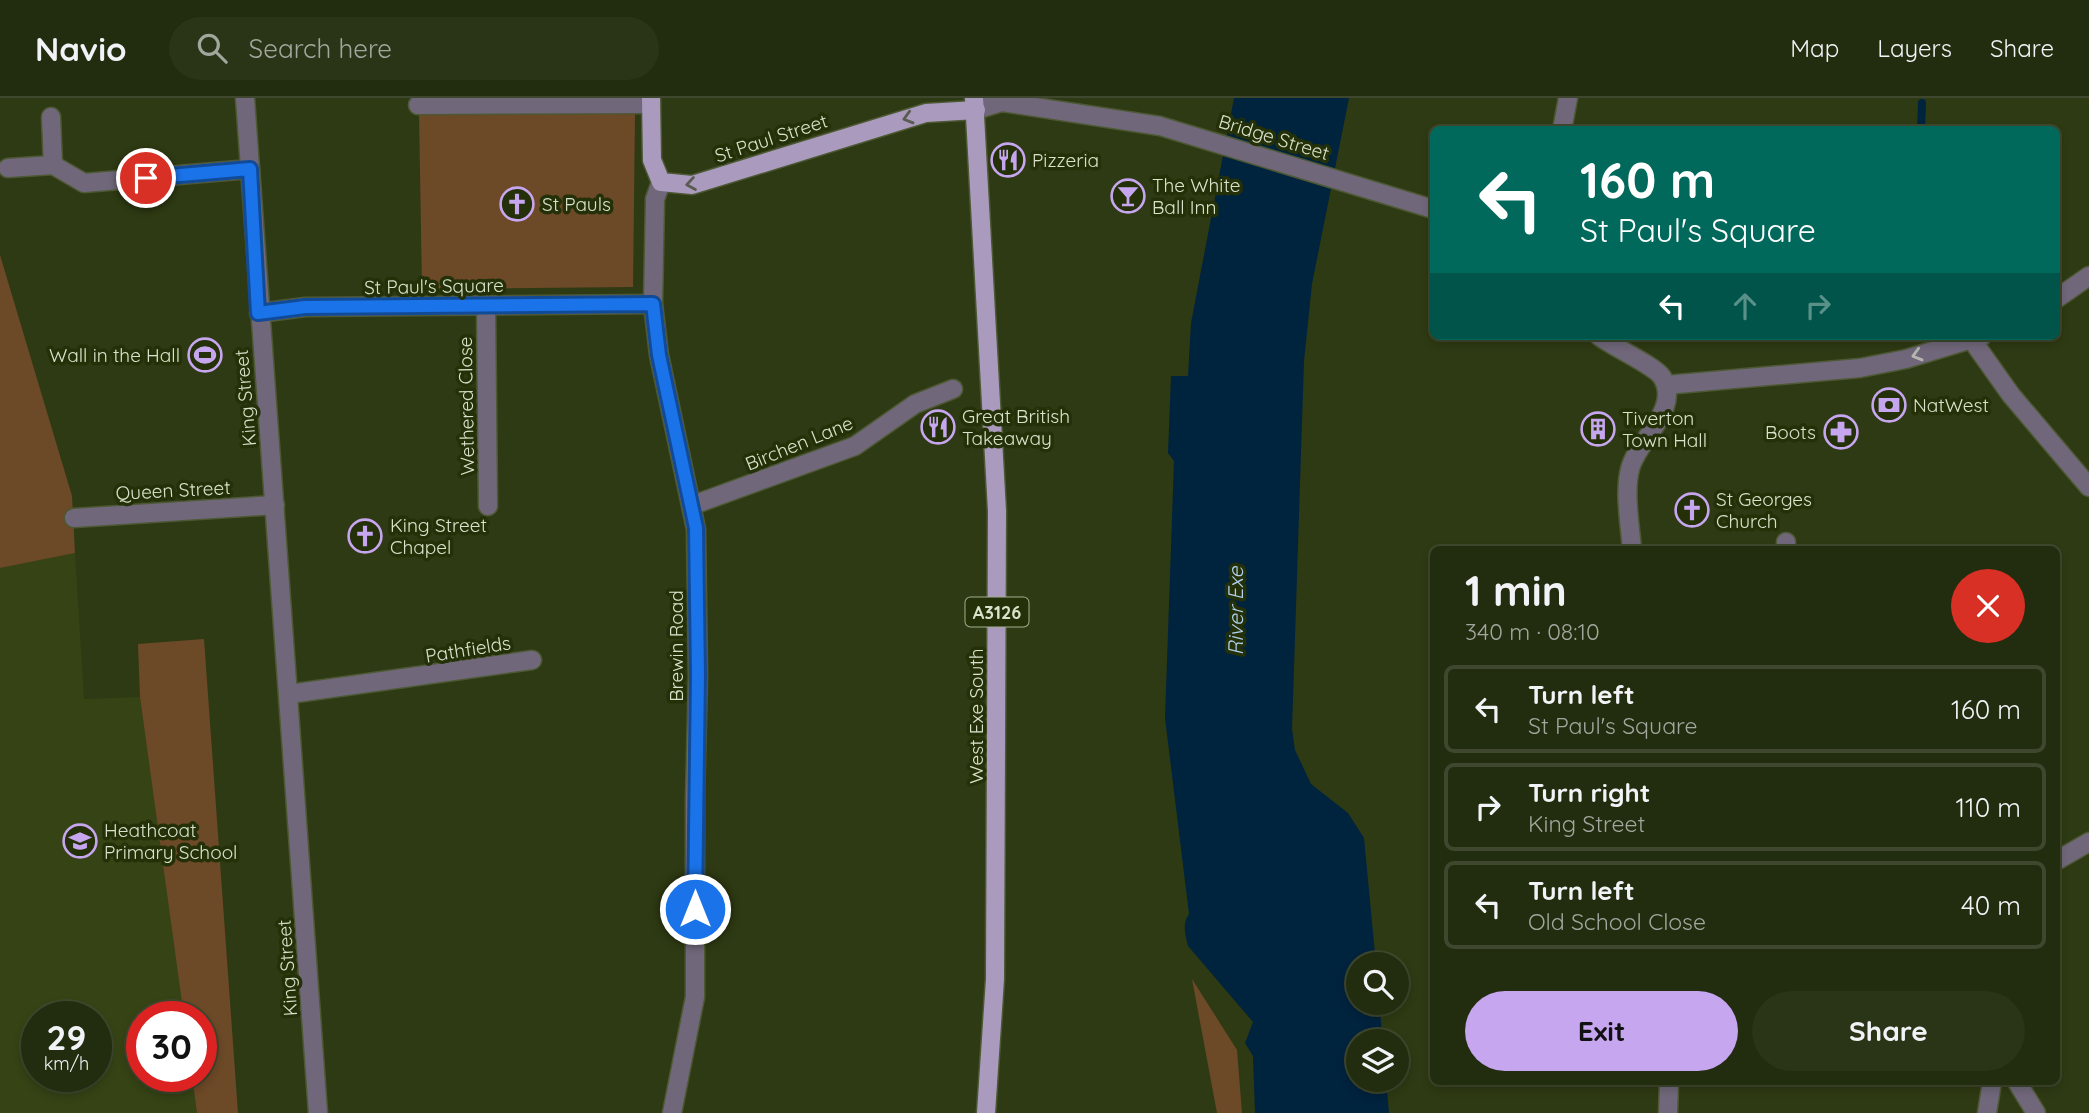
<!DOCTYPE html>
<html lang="en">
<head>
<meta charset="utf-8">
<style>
  :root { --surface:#222c0e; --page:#2a3417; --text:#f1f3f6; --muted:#a2a79e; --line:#3f482e; --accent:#c7a6f0 }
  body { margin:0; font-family:Quicksand,sans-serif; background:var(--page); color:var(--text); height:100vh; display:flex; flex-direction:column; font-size:26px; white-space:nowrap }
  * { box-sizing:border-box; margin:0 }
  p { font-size:23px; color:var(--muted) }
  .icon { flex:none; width:38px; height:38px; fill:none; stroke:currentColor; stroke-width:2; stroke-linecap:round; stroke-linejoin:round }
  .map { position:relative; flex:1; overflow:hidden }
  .details { position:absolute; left:1430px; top:448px; width:630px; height:539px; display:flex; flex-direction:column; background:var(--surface); border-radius:10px; box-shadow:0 4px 10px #0003,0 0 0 2px var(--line) }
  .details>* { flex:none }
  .banner { position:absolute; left:1430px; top:28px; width:630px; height:214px; border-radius:10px; box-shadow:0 4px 10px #0003,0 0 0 2px var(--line); background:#00695c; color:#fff; overflow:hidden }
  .tools { position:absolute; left:1346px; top:854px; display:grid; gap:14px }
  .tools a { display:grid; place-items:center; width:63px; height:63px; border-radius:50%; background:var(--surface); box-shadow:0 4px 10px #0003,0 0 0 2px var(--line); font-size:35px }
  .speed { position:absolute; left:21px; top:903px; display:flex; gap:14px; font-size:35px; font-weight:700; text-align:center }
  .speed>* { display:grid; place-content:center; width:91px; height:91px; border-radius:50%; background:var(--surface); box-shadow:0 4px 10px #0003,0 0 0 2px var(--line); line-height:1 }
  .speed small { font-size:18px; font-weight:400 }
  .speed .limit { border:10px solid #d22; background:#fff; color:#111 }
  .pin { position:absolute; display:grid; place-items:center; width:60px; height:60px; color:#fff; margin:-30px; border:4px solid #fff; border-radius:50%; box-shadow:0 2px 7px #0007 }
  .me { position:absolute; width:77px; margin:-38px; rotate:0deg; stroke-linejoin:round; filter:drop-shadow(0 0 5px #0008) }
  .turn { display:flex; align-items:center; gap:24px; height:147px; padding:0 35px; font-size:32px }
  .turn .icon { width:91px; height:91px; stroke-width:2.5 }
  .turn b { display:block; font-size:49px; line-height:60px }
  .lanes { display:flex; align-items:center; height:66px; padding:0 35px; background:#0003; justify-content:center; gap:35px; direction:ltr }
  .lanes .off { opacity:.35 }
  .round { display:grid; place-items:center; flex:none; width:74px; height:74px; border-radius:37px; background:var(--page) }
  .headline { display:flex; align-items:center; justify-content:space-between; height:119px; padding:0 35px }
  h1 { font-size:42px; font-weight:800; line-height:52px }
  .primary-button { display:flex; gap:14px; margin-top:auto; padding:14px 35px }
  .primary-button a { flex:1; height:80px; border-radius:42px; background:var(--accent); color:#111; font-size:28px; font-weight:800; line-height:80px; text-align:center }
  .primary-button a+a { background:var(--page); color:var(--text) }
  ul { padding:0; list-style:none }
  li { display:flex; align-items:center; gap:21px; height:88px; margin:0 14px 10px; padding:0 21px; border:4px solid var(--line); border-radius:10px }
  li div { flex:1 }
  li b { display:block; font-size:26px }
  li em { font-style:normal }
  header { display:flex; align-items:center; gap:42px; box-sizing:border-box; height:98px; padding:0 35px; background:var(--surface); border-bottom:2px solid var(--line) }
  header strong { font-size:33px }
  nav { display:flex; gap:38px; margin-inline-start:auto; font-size:24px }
  .search { width:490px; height:63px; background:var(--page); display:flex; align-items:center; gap:18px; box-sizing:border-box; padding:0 24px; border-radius:38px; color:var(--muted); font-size:26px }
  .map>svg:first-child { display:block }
  .built { fill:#354315; fill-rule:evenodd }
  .green { fill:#6c4927 }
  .water { fill:#00233e }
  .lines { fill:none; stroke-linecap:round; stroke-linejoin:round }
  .stream { stroke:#00233e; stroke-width:8 }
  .minor-casing { stroke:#4d5834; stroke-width:21 }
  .major-casing { stroke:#4d5834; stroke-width:21 }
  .minor { stroke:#70687a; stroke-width:18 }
  .major { stroke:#aa9bbe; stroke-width:18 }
  .oneway { stroke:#5a5b51 }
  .oneway2 { stroke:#b4b7af }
  .route-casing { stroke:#114b97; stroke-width:18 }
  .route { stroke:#1a73e8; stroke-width:12 }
  .labels { text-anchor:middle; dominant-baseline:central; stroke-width:7; stroke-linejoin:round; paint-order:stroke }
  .shield { fill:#243008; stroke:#a3ad90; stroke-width:2 }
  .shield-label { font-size:18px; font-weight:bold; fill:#d9e2cb }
  .street-label { font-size:19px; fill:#d9e2cb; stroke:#243008 }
  .poi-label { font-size:19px; fill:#d9e2cb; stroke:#243008; text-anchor:start }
  .water-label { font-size:21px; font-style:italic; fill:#b0d2f0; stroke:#243008 }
</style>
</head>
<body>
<header>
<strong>Navio</strong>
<div class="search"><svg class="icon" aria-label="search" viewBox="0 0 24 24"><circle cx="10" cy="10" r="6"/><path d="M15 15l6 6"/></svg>Search here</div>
<nav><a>Map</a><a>Layers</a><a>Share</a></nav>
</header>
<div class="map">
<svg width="2089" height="1015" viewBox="0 0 2089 1015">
  <rect width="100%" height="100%" fill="#2e3a13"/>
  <path class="built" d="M 75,455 L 84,601 L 140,599 L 180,884 L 184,919 L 142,919 L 142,978 L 192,978 L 197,1015 L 0,1015 L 0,470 ZM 37,919 L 96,919 L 96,978 L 37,978 Z"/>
  <g class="green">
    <path d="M 635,15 L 633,189 L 422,191 L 419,16 Z"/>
    <path d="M 0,157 L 72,398 L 75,455 L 0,470 Z"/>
    <path d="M 204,541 L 238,1015 L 197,1015 L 192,978 L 201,978 L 201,919 L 184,919 L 140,599 L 138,546 Z"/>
    <path d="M 1192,881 L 1237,952 L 1242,1015 L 1217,1015 Z"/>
  </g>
  <path class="water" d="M 1234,0 L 1349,0 L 1312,186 L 1304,263 L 1292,631 L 1295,652 L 1311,686 L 1348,715 L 1364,740 L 1376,866 L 1358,866 L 1358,905 L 1379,905 L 1383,943 L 1358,943 L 1358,982 L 1386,982 L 1389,1015 L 1255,1015 L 1253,958 L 1245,945 L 1253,924 L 1188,848 C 1185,836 1182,826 1189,816 L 1165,620 L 1174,363 L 1168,355 L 1171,278 L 1188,278 L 1191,225 Z"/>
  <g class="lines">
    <path class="stream" d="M 1921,32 L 1922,5"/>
    <defs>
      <g id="minor">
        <path d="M 245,0 L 318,1015"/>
        <path d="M 418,7 L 651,6"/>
        <path d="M 976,12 L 1002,4 L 1160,28 L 1433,111"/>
        <path d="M 51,19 L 53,67 L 84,85 L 250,71"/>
        <path d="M 1562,32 L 1568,0"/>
        <path d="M 8,70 L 53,67"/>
        <path d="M 661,84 L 655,101 L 653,206 L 659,257 L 696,431 L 698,577 L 695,701 L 695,899 L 672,1015"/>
        <path d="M 2056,201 L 2089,178"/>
        <path d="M 486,208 L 488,408"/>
        <path d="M 259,215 L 305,209 L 653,206"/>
        <path d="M 1599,238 C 1613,249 1655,268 1662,279 C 1682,311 1637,342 1630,371 C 1624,395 1630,426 1632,452"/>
        <path d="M 1972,242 L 2011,297 L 2089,389"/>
        <path d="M 1666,287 L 1860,270 L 1906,261 L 1982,238"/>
        <path d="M 693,407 L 855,348 L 915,306 L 953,291"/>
        <path d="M 74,420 L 275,407"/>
        <path d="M 1786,444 L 1786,452"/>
        <path d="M 289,596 L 532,562"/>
        <path d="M 2056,763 L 2089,744"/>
        <path d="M 2017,984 L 2036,1015"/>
        <path d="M 1668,1015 L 1669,984"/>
        <path d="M 1987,1015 L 1992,984"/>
      </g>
      <g id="major">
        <path d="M 651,0 L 652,62 L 661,84 L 692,87 L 926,15 L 976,12"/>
        <path d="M 974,0 L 997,413 L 995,881 L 986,1015"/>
      </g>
    </defs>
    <use href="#minor" class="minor-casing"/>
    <use href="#major" class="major-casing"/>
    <use href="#minor" class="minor"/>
    <use href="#major" class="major"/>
  </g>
  <defs><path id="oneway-chevron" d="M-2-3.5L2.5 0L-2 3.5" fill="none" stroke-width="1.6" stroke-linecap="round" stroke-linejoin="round" transform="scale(1.75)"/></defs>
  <g class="oneway">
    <use href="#oneway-chevron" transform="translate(908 20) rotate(164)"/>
    <use href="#oneway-chevron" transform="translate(691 86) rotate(171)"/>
  </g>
  <use class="oneway2" href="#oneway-chevron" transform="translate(1917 257) rotate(164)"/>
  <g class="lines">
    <defs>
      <path id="route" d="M 146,80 L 250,71 L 258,215 L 305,209 L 653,206 L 659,257 L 696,430 L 698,577 L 695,811"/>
    </defs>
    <use href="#route" class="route-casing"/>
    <use href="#route" class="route"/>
  </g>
  <defs>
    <symbol id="restaurant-ring" viewBox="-11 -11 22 22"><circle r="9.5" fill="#243008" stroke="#c7a6f0" stroke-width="1.5"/><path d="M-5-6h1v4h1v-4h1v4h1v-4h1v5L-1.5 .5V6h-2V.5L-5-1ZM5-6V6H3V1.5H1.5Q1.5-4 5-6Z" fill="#c7a6f0"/></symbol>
    <symbol id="bar-ring" viewBox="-11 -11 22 22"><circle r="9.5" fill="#243008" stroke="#c7a6f0" stroke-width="1.5"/><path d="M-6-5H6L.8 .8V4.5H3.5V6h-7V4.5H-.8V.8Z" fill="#c7a6f0"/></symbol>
    <symbol id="church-ring" viewBox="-11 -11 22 22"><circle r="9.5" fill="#243008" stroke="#c7a6f0" stroke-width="1.5"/><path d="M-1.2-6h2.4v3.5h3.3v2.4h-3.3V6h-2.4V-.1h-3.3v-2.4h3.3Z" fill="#c7a6f0"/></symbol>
    <symbol id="stadium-ring" viewBox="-11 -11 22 22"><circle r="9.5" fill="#243008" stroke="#c7a6f0" stroke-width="1.5"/><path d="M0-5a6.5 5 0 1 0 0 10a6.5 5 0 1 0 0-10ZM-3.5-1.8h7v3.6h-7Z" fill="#c7a6f0"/></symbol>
    <symbol id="bank-ring" viewBox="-11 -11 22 22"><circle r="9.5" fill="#243008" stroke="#c7a6f0" stroke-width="1.5"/><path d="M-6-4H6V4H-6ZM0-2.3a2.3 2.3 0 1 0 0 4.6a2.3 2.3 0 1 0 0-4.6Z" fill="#c7a6f0"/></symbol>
    <symbol id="building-ring" viewBox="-11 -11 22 22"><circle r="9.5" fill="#243008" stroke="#c7a6f0" stroke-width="1.5"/><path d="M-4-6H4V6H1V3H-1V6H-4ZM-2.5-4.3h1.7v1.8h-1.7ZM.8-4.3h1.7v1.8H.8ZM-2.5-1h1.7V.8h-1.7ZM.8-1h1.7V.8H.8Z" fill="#c7a6f0"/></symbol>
    <symbol id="pharmacy-ring" viewBox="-11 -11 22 22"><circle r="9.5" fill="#243008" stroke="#c7a6f0" stroke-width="1.5"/><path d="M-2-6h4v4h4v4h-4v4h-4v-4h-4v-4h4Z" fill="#c7a6f0"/></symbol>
    <symbol id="school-ring" viewBox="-11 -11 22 22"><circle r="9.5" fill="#243008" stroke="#c7a6f0" stroke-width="1.5"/><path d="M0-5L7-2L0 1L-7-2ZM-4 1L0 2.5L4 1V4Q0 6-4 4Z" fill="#c7a6f0"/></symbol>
  </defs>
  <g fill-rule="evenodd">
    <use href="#restaurant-ring" x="989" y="43" width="38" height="38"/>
    <use href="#bar-ring" x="1109" y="79" width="38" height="38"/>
    <use href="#church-ring" x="498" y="87" width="38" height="38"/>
    <use href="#stadium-ring" x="186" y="238" width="38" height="38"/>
    <use href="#bank-ring" x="1870" y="288" width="38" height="38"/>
    <use href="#restaurant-ring" x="919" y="310" width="38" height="38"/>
    <use href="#building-ring" x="1579" y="312" width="38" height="38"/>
    <use href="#pharmacy-ring" x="1822" y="315" width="38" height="38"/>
    <use href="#church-ring" x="1673" y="393" width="38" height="38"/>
    <use href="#church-ring" x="346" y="419" width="38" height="38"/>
    <use href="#school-ring" x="61" y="724" width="38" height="38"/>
  </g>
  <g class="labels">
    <rect class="shield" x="965.5" y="499.5" width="63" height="29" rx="5"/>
    <g class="shield-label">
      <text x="997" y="514">A3126</text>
    </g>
    <g class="street-label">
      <text transform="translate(1274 39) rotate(17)">Bridge Street</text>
      <text transform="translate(771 40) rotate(-18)">St Paul Street</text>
      <text transform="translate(434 188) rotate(-1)">St Paul's Square</text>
      <text transform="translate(245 300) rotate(-95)">King Street</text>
      <text transform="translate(466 308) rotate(-91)">Wethered Close</text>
      <text transform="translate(799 345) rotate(-22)">Birchen Lane</text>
      <text transform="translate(173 392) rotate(-3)">Queen Street</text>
      <text transform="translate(676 548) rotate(-90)">Brewin Road</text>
      <text transform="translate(468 551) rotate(-9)">Pathfields</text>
      <text transform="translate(976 618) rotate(-90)">West Exe South</text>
      <text transform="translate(287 870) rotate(-94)">King Street</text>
    </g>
    <g class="poi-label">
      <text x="1032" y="62">Pizzeria</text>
      <text x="1152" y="87">The White<tspan x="1152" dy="22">Ball Inn</tspan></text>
      <text x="542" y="106">St Pauls</text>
      <text x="180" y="257" text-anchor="end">Wall in the Hall</text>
      <text x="1913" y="307">NatWest</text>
      <text x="962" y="318">Great British<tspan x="962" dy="22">Takeaway</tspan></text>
      <text x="1622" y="320">Tiverton<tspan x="1622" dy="22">Town Hall</tspan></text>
      <text x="1816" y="334" text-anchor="end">Boots</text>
      <text x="1716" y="401">St Georges<tspan x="1716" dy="22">Church</tspan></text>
      <text x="390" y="427">King Street<tspan x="390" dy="22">Chapel</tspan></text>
      <text x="104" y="732">Heathcoat<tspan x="104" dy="22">Primary School</tspan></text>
    </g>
    <g class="water-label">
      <text transform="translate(1235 513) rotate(-90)">River Exe</text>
    </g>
  </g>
</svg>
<div class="tools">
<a><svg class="icon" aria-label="search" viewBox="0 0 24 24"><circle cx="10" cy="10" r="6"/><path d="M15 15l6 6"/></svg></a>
<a><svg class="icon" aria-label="layers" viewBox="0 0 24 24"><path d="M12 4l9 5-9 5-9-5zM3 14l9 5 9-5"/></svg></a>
</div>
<div class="speed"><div>29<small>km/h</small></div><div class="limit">30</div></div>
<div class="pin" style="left:146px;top:80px;background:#d93025"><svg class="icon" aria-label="arrive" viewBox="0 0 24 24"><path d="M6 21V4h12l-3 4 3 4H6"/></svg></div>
<svg class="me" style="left:695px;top:811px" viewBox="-20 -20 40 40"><circle r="17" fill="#1a73e8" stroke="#fff" stroke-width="3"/><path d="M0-11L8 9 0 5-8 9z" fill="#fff"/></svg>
<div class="banner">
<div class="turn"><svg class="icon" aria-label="left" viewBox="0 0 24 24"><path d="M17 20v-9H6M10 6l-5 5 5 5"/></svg><div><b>160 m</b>St Paul's Square</div></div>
<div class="lanes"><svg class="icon" aria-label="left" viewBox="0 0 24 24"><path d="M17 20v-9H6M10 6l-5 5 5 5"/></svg><svg class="icon off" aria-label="ahead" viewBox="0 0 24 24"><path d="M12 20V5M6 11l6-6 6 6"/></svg><svg class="icon off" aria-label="right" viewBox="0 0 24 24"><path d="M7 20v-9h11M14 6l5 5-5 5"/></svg></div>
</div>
<section class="details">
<div class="headline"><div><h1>1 min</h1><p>340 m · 08:10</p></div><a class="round" style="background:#d93025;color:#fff"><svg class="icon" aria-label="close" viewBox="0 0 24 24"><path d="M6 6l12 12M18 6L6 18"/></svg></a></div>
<ul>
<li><svg class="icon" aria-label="left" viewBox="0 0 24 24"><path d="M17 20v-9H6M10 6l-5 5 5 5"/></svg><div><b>Turn left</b><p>St Paul's Square</p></div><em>160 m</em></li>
<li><svg class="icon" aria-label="right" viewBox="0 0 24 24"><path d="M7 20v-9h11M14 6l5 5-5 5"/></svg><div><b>Turn right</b><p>King Street</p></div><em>110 m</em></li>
<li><svg class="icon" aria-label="left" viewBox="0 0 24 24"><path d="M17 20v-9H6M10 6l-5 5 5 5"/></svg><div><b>Turn left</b><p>Old School Close</p></div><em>40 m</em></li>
</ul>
<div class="primary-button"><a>Exit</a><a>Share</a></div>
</section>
</div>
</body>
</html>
